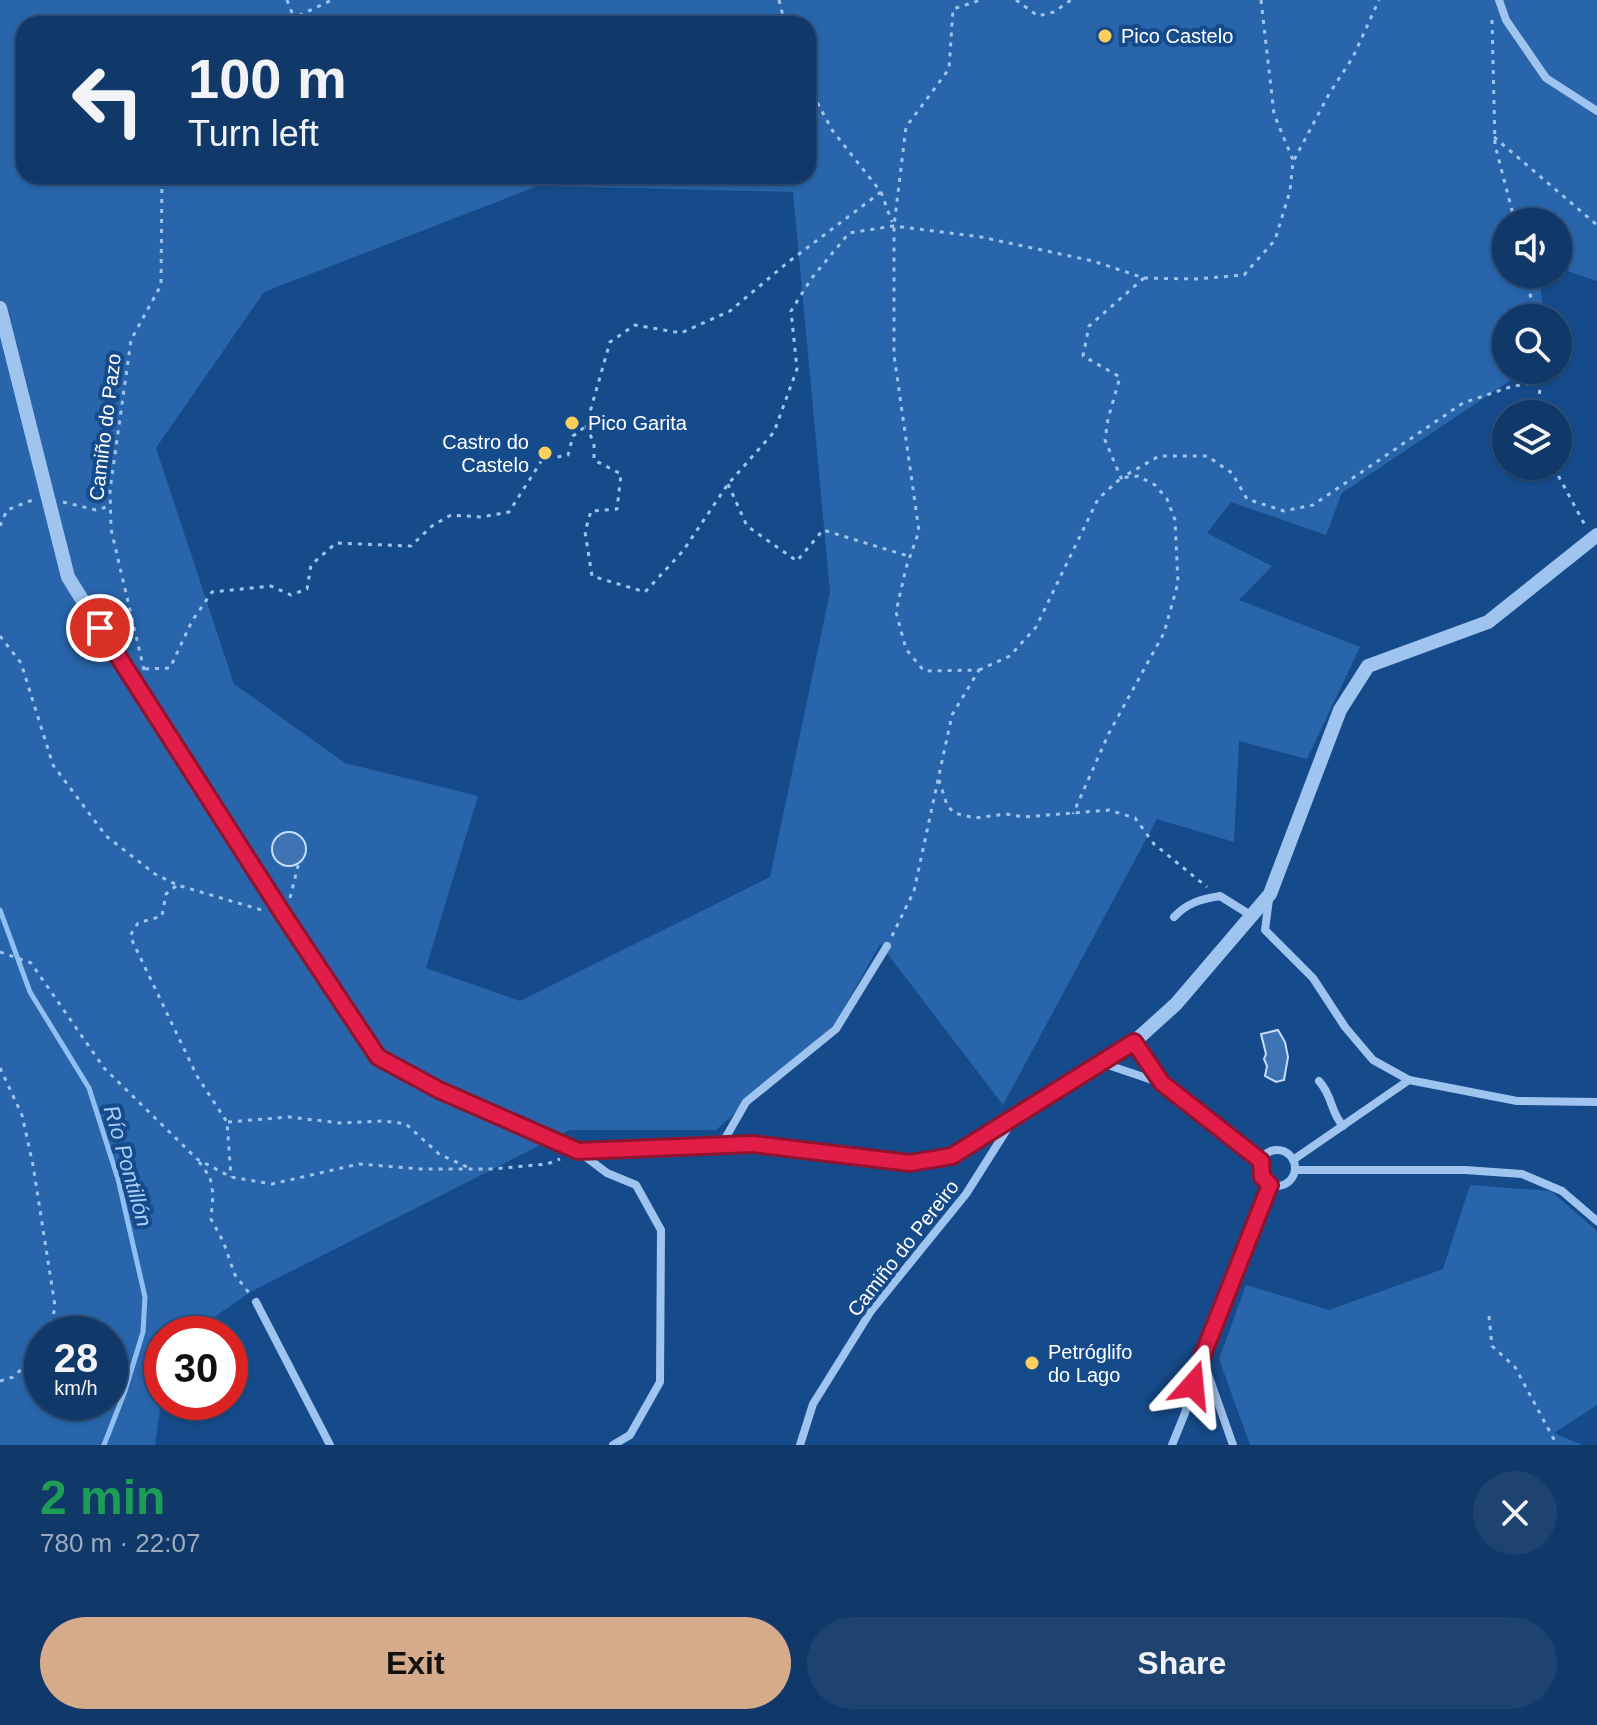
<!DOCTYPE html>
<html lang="en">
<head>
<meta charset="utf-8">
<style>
  :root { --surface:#103868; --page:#1e4371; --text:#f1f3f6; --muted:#9cacc0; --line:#30527c; --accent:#d6ab8b }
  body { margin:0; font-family:Helvetica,sans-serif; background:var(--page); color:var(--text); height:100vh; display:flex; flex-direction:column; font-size:30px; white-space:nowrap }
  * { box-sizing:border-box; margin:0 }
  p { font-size:26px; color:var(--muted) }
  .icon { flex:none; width:44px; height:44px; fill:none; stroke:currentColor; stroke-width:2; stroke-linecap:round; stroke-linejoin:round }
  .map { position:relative; height:1445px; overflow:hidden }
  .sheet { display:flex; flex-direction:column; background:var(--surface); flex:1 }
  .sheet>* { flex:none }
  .guide { position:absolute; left:16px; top:16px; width:800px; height:168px; border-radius:24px; box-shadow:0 2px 6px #0004,0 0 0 2px var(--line); background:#103868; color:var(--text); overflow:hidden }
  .tools { position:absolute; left:1492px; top:208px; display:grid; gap:16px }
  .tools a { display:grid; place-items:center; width:80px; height:80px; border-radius:50%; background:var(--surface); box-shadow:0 2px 6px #0004,0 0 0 2px var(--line); font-size:40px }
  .speed { position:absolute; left:24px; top:1316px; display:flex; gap:16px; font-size:40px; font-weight:700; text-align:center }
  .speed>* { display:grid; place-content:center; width:104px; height:104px; border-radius:50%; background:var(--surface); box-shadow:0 2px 6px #0004,0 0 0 2px var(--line); line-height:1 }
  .speed small { font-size:20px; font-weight:400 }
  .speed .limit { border:12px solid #d22; background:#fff; color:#111 }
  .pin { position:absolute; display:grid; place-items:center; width:68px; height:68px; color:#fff; margin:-34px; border:4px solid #fff; border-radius:50%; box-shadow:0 2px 8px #0007 }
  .me { position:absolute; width:88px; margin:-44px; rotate:18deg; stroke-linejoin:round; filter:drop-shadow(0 0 6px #0008) }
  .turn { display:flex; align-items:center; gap:28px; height:168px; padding:0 40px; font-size:36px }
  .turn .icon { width:104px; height:104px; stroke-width:2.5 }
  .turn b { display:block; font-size:56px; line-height:68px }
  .round { display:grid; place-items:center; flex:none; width:84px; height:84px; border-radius:42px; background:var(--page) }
  .summary { display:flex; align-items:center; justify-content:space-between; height:136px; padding:0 40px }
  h1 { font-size:48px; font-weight:800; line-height:60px; color:#1e9e55 }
  .button { display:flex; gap:16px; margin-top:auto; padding:16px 40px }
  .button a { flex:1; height:92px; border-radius:48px; background:var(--accent); color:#111; font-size:32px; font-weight:800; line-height:92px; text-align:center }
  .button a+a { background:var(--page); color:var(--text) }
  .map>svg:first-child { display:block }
  .green { fill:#2865aa; fill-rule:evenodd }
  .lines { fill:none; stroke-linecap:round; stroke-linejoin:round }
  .stream { stroke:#92bff2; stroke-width:5 }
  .building { fill:#3e74b4; stroke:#c6defb; stroke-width:2 }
  .path { stroke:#9fc4ef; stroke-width:3; stroke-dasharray:4 6; stroke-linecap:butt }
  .minor { stroke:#9fc4ef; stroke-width:8 }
  .tertiary { stroke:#9fc4ef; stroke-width:14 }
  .route-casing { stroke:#92132f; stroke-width:20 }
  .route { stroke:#e11d48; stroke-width:14 }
  .poi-dot { fill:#ffcf5d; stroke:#164b8b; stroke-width:3 }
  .labels { text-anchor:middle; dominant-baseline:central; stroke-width:8; stroke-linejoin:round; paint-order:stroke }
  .poi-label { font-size:20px; fill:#fff; stroke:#164b8b; text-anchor:start }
  .street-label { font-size:20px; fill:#fff; stroke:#164b8b }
  .water-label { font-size:22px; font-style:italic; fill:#abcef6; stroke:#164b8b }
</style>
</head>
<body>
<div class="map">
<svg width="1597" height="1445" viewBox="0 0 1597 1445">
  <rect width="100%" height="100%" fill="#164b8b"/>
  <g class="green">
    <path d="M 0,0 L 1597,0 L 1597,281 L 1558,268 L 1558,222 L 1506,222 L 1506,274 L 1539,274 L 1544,318 L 1506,318 L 1506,370 L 1526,370 L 1342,493 L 1326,535 L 1231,502 L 1207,533 L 1272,566 L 1239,600 L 1360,647 L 1307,759 L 1239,741 L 1234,842 L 1157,819 L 1003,1105 L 880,944 L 835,1024 L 716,1130 L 570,1130 L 252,1291 L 197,1329 L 194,1334 L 162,1334 L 162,1396 L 155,1445 L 0,1445 ZM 24,24 L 808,24 L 808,176 L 24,176 ZM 538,186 L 793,192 L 830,592 L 770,877 L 520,1001 L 426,968 L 478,796 L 345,763 L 234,684 L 156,448 L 264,292 ZM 42,1334 L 110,1334 L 110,1402 L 42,1402 Z"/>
    <path d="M 1470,1185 L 1551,1191 L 1597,1231 L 1597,1405 L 1554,1433 L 1582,1445 L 1250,1445 L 1219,1359 L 1246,1285 L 1329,1310 L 1443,1269 Z"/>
  </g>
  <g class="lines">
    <path class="stream" d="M 0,910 L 30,992 L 89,1088 L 118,1179 L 145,1297 L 143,1332 L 125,1391 L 104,1445"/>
  </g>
  <g class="building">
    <circle cx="289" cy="849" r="17"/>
    <path d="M 1278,1030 L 1285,1042 L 1288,1057 L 1284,1080 L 1276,1082 L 1265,1076 L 1267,1066 L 1264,1059 L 1266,1054 L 1261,1034 Z"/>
  </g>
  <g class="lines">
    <g class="path">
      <path d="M 287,0 L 294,18"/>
      <path d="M 779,0 L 785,24"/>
      <path d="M 1016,0 L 1038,16 L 1054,12 L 1071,0"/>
      <path d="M 1261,0 L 1274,114 L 1293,160"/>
      <path d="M 1492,20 L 1495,145 L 1515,222"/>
      <path d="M 281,24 L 332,0"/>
      <path d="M 808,85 L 832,130 L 881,192 L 892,222"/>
      <path d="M 1494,137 L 1597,225"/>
      <path d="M 881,192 L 787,263 L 730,311 L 681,333 L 635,325 L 610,342 L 586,426 L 594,443 L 594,460 L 621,474 L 617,509 L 591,511 L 585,532 L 592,576 L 645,592 L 683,551 L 728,484 L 774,432 L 797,369 L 791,311 L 811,279 L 849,233 L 894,226 L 981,237 L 1093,261 L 1144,278 L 1195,279 L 1244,275 L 1275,240 L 1290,191 L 1293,162 L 1329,94 L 1353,57 L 1379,0"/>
      <path d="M 1526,274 L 1535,318"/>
      <path d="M 1144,278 L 1089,326 L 1083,356 L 1120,377 L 1108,419 L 1105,440 L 1121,478 L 1159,456 L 1207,456 L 1232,473 L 1247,499 L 1284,511 L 1313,505 L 1463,403 L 1513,386 L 1541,383"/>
      <path d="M 1542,370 L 1539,397 L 1543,414"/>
      <path d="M 1557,466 L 1559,477 L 1586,527"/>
      <path d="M 728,484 L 747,526 L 797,561 L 823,530 L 908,556"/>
      <path d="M 63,502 L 96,510 L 110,506"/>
      <path d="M 0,526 L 7,510 L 35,499"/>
      <path d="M 0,636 L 21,663 L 53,765 L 106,836 L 155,874 L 177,885 L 265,911"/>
      <path d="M 145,669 L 170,668 L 192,621 L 212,592 L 271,586 L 291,595 L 307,589 L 311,565 L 336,543 L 411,546 L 432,526 L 451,515 L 481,517 L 509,512 L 542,460 L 568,455 L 573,436 L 586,426"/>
      <path d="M 144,670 L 111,529 L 110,490 L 131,340 L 161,285 L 162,176"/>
      <path d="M 979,670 L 1010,656 L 1036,627 L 1098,499 L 1121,478 L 1138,476 L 1155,485 L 1167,499 L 1175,520 L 1178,583 L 1164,633 L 1109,733 L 1073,814"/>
      <path d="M 939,780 L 947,805 L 954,813 L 975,818 L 1006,814 L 1024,817 L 1109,810 L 1135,818 L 1154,844 L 1207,887"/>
      <path d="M 176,886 L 166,894 L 162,916 L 138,923 L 130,936 L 197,1076 L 227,1122 L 231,1177"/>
      <path d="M 290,898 L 299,862"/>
      <path d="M 892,936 L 914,891 L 952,715 L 979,670 L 924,671 L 906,649 L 896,612 L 906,568 L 919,531 L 894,355 L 894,226 L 906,127 L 949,69 L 953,9 L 981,0"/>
      <path d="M 0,952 L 31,963 L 104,1068 L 197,1159 L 231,1177 L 272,1184 L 359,1164 L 420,1169 L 492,1169 L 547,1164 L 560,1159"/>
      <path d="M 0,1068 L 22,1115 L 33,1165 L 55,1306 L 50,1334"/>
      <path d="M 228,1122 L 289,1117 L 340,1123 L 384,1121 L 406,1124 L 439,1154 L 469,1168"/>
      <path d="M 199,1162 L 210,1177 L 213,1194 L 211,1219 L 223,1241 L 235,1275 L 249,1293"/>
      <path d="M 1489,1316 L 1492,1346 L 1515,1367 L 1557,1445"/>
      <path d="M 0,1381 L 13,1377 L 42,1350"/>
    </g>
    <g class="minor">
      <path d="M 1499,0 L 1506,20 L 1546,78 L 1597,111"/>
      <path d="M 1269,899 L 1265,930 L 1313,978 L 1345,1027 L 1373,1060 L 1409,1080 L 1517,1101 L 1597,1102"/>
      <path d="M 1174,917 C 1187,903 1201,899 1220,896 L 1252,916"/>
      <path d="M 1134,1042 L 1162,1083 L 1261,1161"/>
      <path d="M 1102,1063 L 1161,1083"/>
      <path d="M 1319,1081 C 1334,1098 1329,1110 1343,1126"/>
      <path d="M 722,1144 L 746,1102 L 836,1029 L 887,946"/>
      <circle cx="1277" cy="1168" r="18"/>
      <path d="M 578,1151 L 607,1173 L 636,1185 L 661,1230 L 660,1382 L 630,1435 L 613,1445"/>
      <path d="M 1293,1160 L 1409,1080"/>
      <path d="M 1295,1170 L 1465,1170 L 1522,1174 L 1562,1191 L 1597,1221"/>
      <path d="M 256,1302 L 330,1445"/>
      <path d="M 800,1445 L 813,1404 L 871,1311 L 966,1194 L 1011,1123"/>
      <path d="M 1172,1445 L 1185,1413 L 1201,1358"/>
      <path d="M 1233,1445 L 1202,1357 L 1270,1185"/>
    </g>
    <path class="tertiary" d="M 0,308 L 68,577 L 154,715 L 378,1057 L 439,1090 L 578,1151 L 753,1144 L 910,1163 L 952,1156 L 1134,1042 L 1176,1004 L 1270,894 L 1340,710 L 1368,666 L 1488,622 L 1597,535"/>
  </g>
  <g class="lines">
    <defs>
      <path id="route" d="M 100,628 L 285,917 L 378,1057 L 439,1090 L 578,1151 L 753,1144 L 910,1163 L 952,1156 L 1134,1042 L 1162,1083 L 1261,1161 L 1262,1177 L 1270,1185 L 1202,1357 L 1193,1385"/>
    </defs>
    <use href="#route" class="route-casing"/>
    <use href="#route" class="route"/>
  </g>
  <g class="poi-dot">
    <circle cx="1105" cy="36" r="8"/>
    <circle cx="572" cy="423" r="8"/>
    <circle cx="545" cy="453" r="8"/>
    <circle cx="1032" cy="1363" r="8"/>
  </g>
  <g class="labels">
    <g class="poi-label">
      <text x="1121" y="36">Pico Castelo</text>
      <text x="588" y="423">Pico Garita</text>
      <text x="529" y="442" text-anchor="end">Castro do<tspan x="529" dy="23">Castelo</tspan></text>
      <text x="1048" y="1352">Petróglifo<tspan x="1048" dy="23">do Lago</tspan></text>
    </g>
    <g class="street-label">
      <text transform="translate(105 427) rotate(-83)">Camiño do Pazo</text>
      <text transform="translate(903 1248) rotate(-52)">Camiño do Pereiro</text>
    </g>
    <g class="water-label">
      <text transform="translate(128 1166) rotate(74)">Río Pontillón</text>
    </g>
  </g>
</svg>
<div class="tools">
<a><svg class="icon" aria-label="sound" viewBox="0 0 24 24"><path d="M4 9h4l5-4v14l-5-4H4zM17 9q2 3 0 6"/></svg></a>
<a><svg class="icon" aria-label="search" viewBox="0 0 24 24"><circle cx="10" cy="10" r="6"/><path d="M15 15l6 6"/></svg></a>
<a><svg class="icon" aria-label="layers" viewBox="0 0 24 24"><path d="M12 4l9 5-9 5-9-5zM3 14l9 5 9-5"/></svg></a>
</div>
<div class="speed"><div>28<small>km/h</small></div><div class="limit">30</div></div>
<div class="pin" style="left:100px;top:628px;background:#d93025"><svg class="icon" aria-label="arrive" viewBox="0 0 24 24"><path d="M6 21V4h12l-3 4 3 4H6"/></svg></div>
<svg class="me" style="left:1193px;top:1385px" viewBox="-20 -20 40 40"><path d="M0-17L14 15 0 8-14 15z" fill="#e11d48" stroke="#fff" stroke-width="4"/></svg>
<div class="guide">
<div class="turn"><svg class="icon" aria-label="left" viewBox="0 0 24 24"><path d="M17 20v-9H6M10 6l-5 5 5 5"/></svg><div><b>100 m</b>Turn left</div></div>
</div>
</div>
<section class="sheet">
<div class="summary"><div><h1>2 min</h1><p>780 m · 22:07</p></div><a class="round"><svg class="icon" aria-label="close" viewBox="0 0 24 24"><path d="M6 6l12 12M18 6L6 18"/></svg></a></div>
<div class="button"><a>Exit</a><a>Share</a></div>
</section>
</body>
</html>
